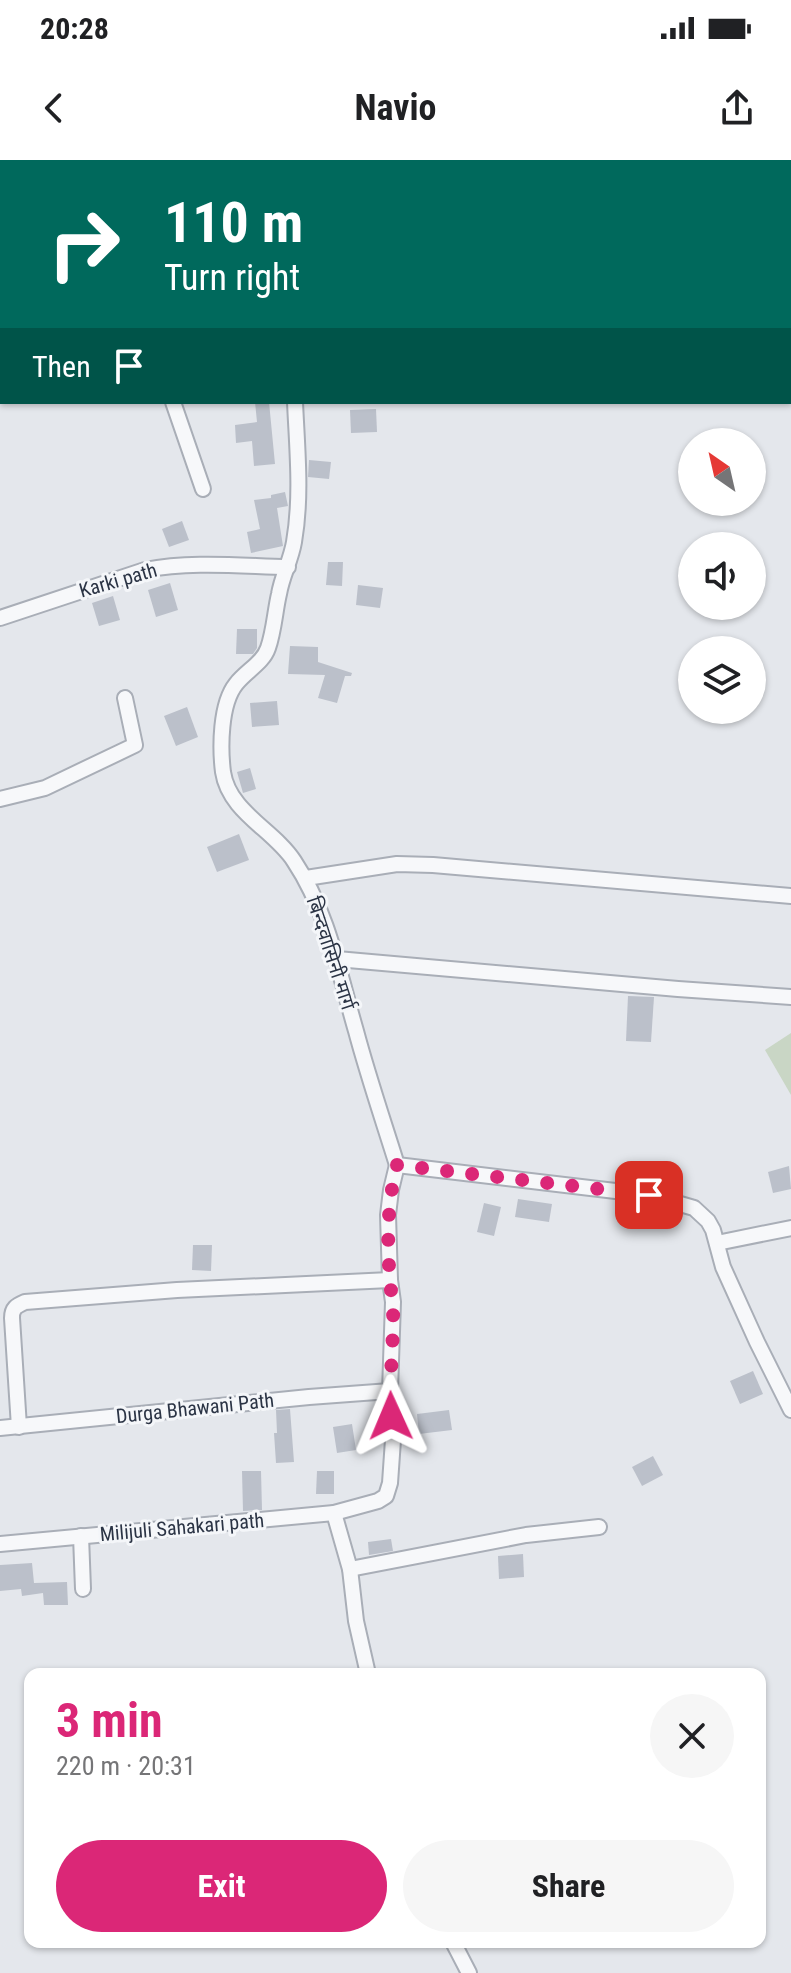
<!DOCTYPE html>
<html lang="en">
<head>
<meta charset="utf-8">
<style>
  :root { --surface:#fff; --page:#f6f6f6; --text:#202124; --muted:#757577; --accent:#db2777 }
  body { margin:0; font-family:"Roboto Condensed","Noto Sans Devanagari",sans-serif; background:var(--page); color:var(--text); height:100vh; display:flex; flex-direction:column; font-size:30px; white-space:nowrap }
  * { box-sizing:border-box; margin:0 }
  p { font-size:26px; color:var(--muted) }
  .icon { flex:none; width:44px; height:44px; fill:none; stroke:currentColor; stroke-width:2; stroke-linecap:round; stroke-linejoin:round }
  .map { position:relative; flex:1; overflow:hidden }
  .details { position:absolute; left:24px; top:1508px; width:742px; height:280px; display:flex; flex-direction:column; background:var(--surface); border-radius:16px; box-shadow:0 2px 6px #0004 }
  .details>* { flex:none }
  .top-card { position:absolute; left:0px; top:0px; width:792px; height:244px; box-shadow:0 2px 6px #0004; background:#00695c; color:#fff; overflow:hidden }
  .needle { width:52px; rotate:326deg }
  .fabs { position:absolute; left:678px; top:268px; display:grid; gap:16px }
  .fabs a { display:grid; place-items:center; width:88px; height:88px; border-radius:50%; background:var(--surface); box-shadow:0 2px 6px #0004; font-size:40px }
  .pin { position:absolute; display:grid; place-items:center; width:68px; height:68px; color:#fff; margin:-34px; border-radius:16px; box-shadow:0 4px 12px #0006 }
  .me { position:absolute; width:88px; margin:-44px; rotate:359deg; stroke-linejoin:round; filter:drop-shadow(0 0 6px #0008) }
  .turn { display:flex; align-items:center; gap:28px; height:168px; padding:0 32px; font-size:36px }
  .turn .icon { width:104px; height:104px; stroke-width:2.5 }
  .turn b { display:block; font-size:56px; line-height:68px }
  .then { display:flex; align-items:center; height:76px; padding:0 32px; background:#0003; gap:16px; font-size:30px }
  .round { display:grid; place-items:center; flex:none; width:84px; height:84px; border-radius:42px; background:var(--page) }
  .overview { display:flex; align-items:center; justify-content:space-between; height:136px; padding:0 32px }
  h1 { font-size:48px; font-weight:700; line-height:60px; color:var(--accent) }
  .cta { display:flex; gap:16px; margin-top:auto; padding:16px 32px }
  .cta a { flex:1; height:92px; border-radius:48px; background:var(--accent); color:#fff; font-size:32px; font-weight:700; line-height:92px; text-align:center }
  .cta a+a { background:var(--page); color:var(--text) }
  .status { display:flex; justify-content:space-between; align-items:center; height:56px; padding:0 40px; background:var(--surface); direction:ltr }
  .status svg { height:22px; fill:currentColor }
  header { display:flex; justify-content:space-between; align-items:center; height:104px; padding:0 32px; background:var(--surface); font-size:36px; font-weight:700 }
  .map>svg:first-child { display:block }
  .green { fill:#c9d6c5 }
  .building { fill:#bbc0ca }
  .lines { fill:none; stroke-linecap:round; stroke-linejoin:round }
  .street-casing { stroke:#a9aeb7; stroke-width:18 }
  .street { stroke:#f7f8fa; stroke-width:14 }
  .route { stroke:#db2777; stroke-width:14; stroke-dasharray:0 25.2 }
  .labels { text-anchor:middle; dominant-baseline:central; stroke-width:6; stroke-linejoin:round; paint-order:stroke }
  .street-label { font-size:20px; fill:#2b3445; stroke:#f4f6f9 }
</style>
</head>
<body>
<div class="status"><b>20:28</b><svg viewBox="0 0 49 12"><path d="M0 12V9h3v3zM5 12V6h3v6zM10 12V3h3v9zM15 12V0h3v12zM26 1h20v11H26zM47 4h2v5h-2z"/></svg></div>
<header><svg class="icon" aria-label="back" viewBox="0 0 24 24"><path d="M15 5l-7 7 7 7"/></svg>Navio<svg class="icon" aria-label="share" viewBox="0 0 24 24"><path d="M12 15V3M7 8l5-5 5 5M5 13v7h14v-7"/></svg></header>
<div class="map">
<svg width="791" height="1813" viewBox="0 0 791 1813">
  <rect width="100%" height="100%" fill="#e4e7ec"/>
  <path class="green" d="M 791,873 L 791,935 L 765,890 Z"/>
  <g class="building">
    <path d="M 255,242 L 269,242 L 275,304 L 254,306 L 252,281 L 236,283 L 235,265 L 257,262 Z"/>
    <path d="M 376,249 L 377,272 L 351,273 L 350,250 Z"/>
    <path d="M 309,300 L 331,302 L 329,319 L 308,317 Z"/>
    <path d="M 285,332 L 288,346 L 277,348 L 283,386 L 251,393 L 247,372 L 260,369 L 254,340 L 271,338 L 271,335 Z"/>
    <path d="M 182,361 L 189,380 L 169,387 L 162,369 Z"/>
    <path d="M 328,402 L 343,402 L 342,426 L 326,425 Z"/>
    <path d="M 170,423 L 178,450 L 156,457 L 148,430 Z"/>
    <path d="M 358,425 L 383,428 L 380,448 L 356,445 Z"/>
    <path d="M 113,436 L 120,460 L 99,466 L 92,443 Z"/>
    <path d="M 237,469 L 257,469 L 257,488 L 253,494 L 236,494 Z"/>
    <path d="M 290,486 L 318,487 L 318,502 L 352,513 L 351,516 L 345,516 L 337,543 L 318,538 L 325,515 L 288,514 Z"/>
    <path d="M 277,541 L 279,565 L 252,567 L 250,543 Z"/>
    <path d="M 187,547 L 198,577 L 176,586 L 164,556 Z"/>
    <path d="M 250,608 L 256,629 L 243,633 L 237,612 Z"/>
    <path d="M 239,674 L 249,700 L 217,712 L 207,687 Z"/>
    <path d="M 628,836 L 654,837 L 651,882 L 626,881 Z"/>
    <path d="M 789,1006 L 791,1029 L 773,1033 L 768,1012 Z"/>
    <path d="M 518,1039 L 552,1044 L 549,1062 L 515,1057 Z"/>
    <path d="M 484,1043 L 501,1047 L 494,1076 L 477,1072 Z"/>
    <path d="M 193,1085 L 212,1085 L 211,1111 L 192,1110 Z"/>
    <path d="M 753,1211 L 763,1234 L 740,1244 L 730,1221 Z"/>
    <path d="M 290,1249 L 294,1302 L 276,1303 L 274,1273 L 277,1273 L 276,1250 Z"/>
    <path d="M 449,1250 L 452,1270 L 419,1274 L 417,1254 Z"/>
    <path d="M 352,1264 L 356,1290 L 337,1293 L 333,1267 Z"/>
    <path d="M 653,1296 L 663,1315 L 642,1326 L 632,1307 Z"/>
    <path d="M 242,1311 L 261,1311 L 262,1350 L 243,1351 Z"/>
    <path d="M 317,1311 L 334,1311 L 334,1334 L 316,1334 Z"/>
    <path d="M 391,1379 L 393,1391 L 369,1395 L 368,1382 Z"/>
    <path d="M 523,1394 L 524,1417 L 499,1419 L 498,1396 Z"/>
    <path d="M 32,1403 L 34,1423 L 67,1422 L 68,1445 L 44,1445 L 43,1433 L 22,1436 L 21,1429 L 0,1431 L 0,1405 Z"/>
  </g>
  <g class="lines">
    <defs>
      <g id="street">
        <path d="M 247,2 L 247,0"/>
        <path d="M 0,145 L 2,144"/>
        <path d="M 173,242 L 203,329"/>
        <path d="M 295,242 C 297,288 302,336 294,382 C 291,400 282,416 279,434 C 275,451 274,471 268,488 C 263,503 246,511 236,524 C 220,544 220,588 223,612 C 229,652 274,670 294,701 C 328,752 339,813 356,871 C 368,916 383,960 397,1005"/>
        <path d="M 0,458 L 145,410 C 192,401 240,406 288,407"/>
        <path d="M 0,639 L 45,628 L 135,585 L 125,538"/>
        <path d="M 306,718 L 397,704 L 433,705 L 791,736"/>
        <path d="M 337,799 L 678,829 L 791,837"/>
        <path d="M 397,1005 L 649,1035 L 694,1048 L 708,1061 L 713,1070 L 723,1107 L 757,1182 L 791,1250"/>
        <path d="M 717,1083 L 791,1068"/>
        <path d="M 19,1267 L 12,1158 C 12,1148 16,1146 25,1142 L 177,1130 L 390,1120"/>
        <path d="M 0,1268 L 309,1237 L 390,1231"/>
        <path d="M 334,1353 L 350,1409 L 356,1461 L 368,1514"/>
        <path d="M 81,1376 L 83,1429"/>
        <path d="M 0,1384 L 334,1353 L 378,1341 L 386,1336 L 390,1323 L 393,1280 L 390,1231 L 393,1142 L 390,1120 L 388,1055 L 391,1030 L 397,1005"/>
        <path d="M 350,1409 L 526,1375 L 599,1367"/>
        <path d="M 453,1782 L 469,1813"/>
      </g>
    </defs>
    <use href="#street" class="street-casing"/>
    <use href="#street" class="street"/>
  </g>
  <g class="lines">
    <path class="route" d="M 391,1256 C 389,1219 394,1182 393,1145 C 393,1137 390,1129 390,1121 C 387,1081 387,1044 397,1005 L 649,1035"/>
  </g>
  <g class="labels">
    <g class="street-label">
      <text transform="translate(118 420) rotate(-16)">Karki path</text>
      <text transform="translate(331 793) rotate(72)">बिन्दवासिनी मार्ग</text>
      <text transform="translate(195 1248) rotate(-6)">Durga Bhawani Path</text>
      <text transform="translate(182 1367) rotate(-5)">Milijuli Sahakari path</text>
    </g>
  </g>
</svg>
<div class="fabs">
<a><svg class="needle" viewBox="-14 -14 28 28"><path d="M0-13l5 13h-10z" fill="#e53935"/><path d="M0 13l5-13h-10z" fill="#757577"/></svg></a>
<a><svg class="icon" aria-label="sound" viewBox="0 0 24 24"><path d="M4 9h4l5-4v14l-5-4H4zM17 9q2 3 0 6"/></svg></a>
<a><svg class="icon" aria-label="layers" viewBox="0 0 24 24"><path d="M12 4l9 5-9 5-9-5zM3 14l9 5 9-5"/></svg></a>
</div>
<div class="pin" style="left:649px;top:1035px;background:#d93025"><svg class="icon" aria-label="arrive" viewBox="0 0 24 24"><path d="M6 21V4h12l-3 4 3 4H6"/></svg></div>
<svg class="me" style="left:391px;top:1256px" viewBox="-20 -20 40 40"><path d="M0-17L14 15 0 8-14 15z" fill="#db2777" stroke="#fff" stroke-width="4"/></svg>
<div class="top-card">
<div class="turn"><svg class="icon" aria-label="right" viewBox="0 0 24 24"><path d="M7 20v-9h11M14 6l5 5-5 5"/></svg><div><b>110 m</b>Turn right</div></div>
<div class="then">Then<svg class="icon" aria-label="arrive" viewBox="0 0 24 24"><path d="M6 21V4h12l-3 4 3 4H6"/></svg></div>
</div>
<section class="details">
<div class="overview"><div><h1>3 min</h1><p>220 m · 20:31</p></div><a class="round"><svg class="icon" aria-label="close" viewBox="0 0 24 24"><path d="M6 6l12 12M18 6L6 18"/></svg></a></div>
<div class="cta"><a>Exit</a><a>Share</a></div>
</section>
</div>
</body>
</html>
